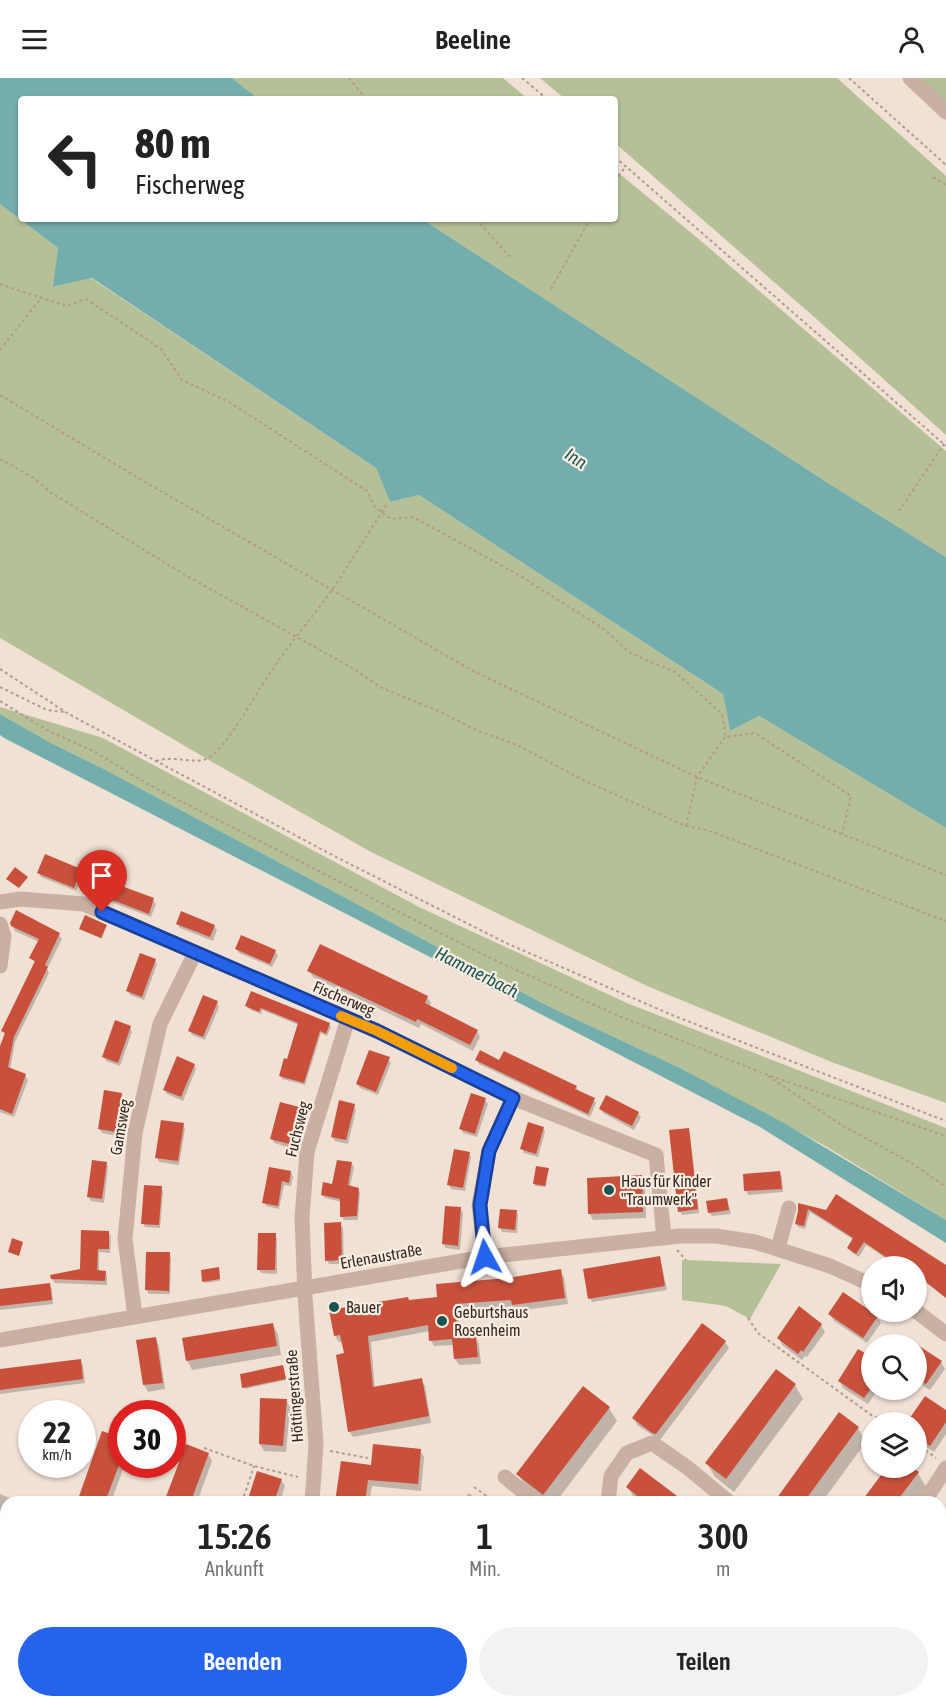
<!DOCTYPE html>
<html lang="de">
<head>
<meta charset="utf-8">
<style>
  :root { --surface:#fff; --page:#f2f2f2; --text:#222; --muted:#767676; --accent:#2563eb }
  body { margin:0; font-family:"Asap Condensed",sans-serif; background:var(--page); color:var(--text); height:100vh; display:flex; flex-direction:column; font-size:22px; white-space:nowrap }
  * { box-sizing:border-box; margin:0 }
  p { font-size:20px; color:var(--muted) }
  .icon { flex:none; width:33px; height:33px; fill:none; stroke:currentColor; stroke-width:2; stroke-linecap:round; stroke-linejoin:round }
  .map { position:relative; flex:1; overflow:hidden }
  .drawer { position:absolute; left:0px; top:1418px; width:946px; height:212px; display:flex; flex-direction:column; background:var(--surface); border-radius:18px 18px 0 0; box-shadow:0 2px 4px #0004 }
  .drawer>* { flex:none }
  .guide { position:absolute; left:18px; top:18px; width:600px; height:126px; border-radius:6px; box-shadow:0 2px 4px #0004; background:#fff; color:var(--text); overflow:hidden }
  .tools { position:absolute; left:861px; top:1178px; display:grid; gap:12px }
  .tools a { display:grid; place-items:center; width:66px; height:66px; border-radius:50%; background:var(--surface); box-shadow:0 2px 4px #0004; font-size:30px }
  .speed { position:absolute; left:18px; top:1322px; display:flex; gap:12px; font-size:30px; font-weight:700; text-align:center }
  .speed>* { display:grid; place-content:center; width:78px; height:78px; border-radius:50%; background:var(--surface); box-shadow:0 2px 4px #0004; line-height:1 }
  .speed small { font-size:15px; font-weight:400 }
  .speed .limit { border:9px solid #d22; background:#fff; color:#111 }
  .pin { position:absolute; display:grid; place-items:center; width:51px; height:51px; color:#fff; margin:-62px -26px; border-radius:50% 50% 50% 0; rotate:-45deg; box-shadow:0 0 6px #0007 }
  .pin .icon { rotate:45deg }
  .me { position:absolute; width:66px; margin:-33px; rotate:355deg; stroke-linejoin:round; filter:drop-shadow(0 0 4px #0008) }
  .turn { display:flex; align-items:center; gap:21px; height:126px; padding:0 18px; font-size:27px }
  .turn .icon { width:78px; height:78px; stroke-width:2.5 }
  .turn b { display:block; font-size:42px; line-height:51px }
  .eta { display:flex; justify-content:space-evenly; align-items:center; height:102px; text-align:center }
  .eta b { font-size:36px; font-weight:600; line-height:42px }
  .button { display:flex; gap:12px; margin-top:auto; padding:12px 18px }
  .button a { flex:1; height:69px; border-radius:36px; background:var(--accent); color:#fff; font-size:24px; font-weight:600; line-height:69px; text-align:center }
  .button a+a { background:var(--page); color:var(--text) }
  header { display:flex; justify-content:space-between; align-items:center; height:78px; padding:0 18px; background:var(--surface); font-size:27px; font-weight:600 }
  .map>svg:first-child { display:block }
  .green { fill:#b5c096 }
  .water { fill:#74aeac }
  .shadow { fill:#0003 }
  .building { fill:#c9513b }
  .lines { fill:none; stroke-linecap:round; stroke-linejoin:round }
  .path { stroke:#b49a8c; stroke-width:2; stroke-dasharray:3 3; stroke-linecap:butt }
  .minor { stroke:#c9b0a2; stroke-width:15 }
  .route-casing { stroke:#184099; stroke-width:15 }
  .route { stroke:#2563eb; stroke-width:10 }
  .slow { stroke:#f59e0b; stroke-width:10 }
  .poi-dot { fill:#195553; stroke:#f9ece1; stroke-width:2 }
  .labels { text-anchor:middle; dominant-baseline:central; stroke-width:4.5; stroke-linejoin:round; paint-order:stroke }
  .street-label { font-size:16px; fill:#332824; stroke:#f9ece1 }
  .poi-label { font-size:16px; fill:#332824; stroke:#f9ece1; text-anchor:start }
  .water-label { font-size:18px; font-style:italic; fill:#195553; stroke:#f9ece1 }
</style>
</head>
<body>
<header><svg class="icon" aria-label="menu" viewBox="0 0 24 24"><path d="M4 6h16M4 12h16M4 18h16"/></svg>Beeline<svg class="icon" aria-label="person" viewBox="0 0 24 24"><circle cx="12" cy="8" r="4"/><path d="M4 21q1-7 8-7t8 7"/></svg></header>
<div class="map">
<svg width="946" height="1628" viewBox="0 0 946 1628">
  <rect width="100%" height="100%" fill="#f1e1d5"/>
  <g class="green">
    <path d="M 232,0 L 503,0 L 528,21 L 259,21 Z"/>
    <path d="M 540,0 L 837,0 L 946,98 L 946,357 L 821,245 L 615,65 L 615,21 L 565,21 Z"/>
    <path d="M 910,0 L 946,0 L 946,32 Z"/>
    <path d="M 615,92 L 701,163 L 946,373 L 946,479 L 828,405 L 422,141 L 615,141 Z"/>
    <path d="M 0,126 L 58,170 L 54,209 L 91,200 L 376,390 L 390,424 L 419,417 L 723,616 L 730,653 L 759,638 L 946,750 L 946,1025 L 834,985 L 647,908 L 371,774 L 214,685 L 0,560 Z"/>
    <path d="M 0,629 L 103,660 L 419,829 L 627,925 L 946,1050 L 946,1142 L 827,1069 L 680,990 L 548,928 L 102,690 L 51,665 L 0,636 Z"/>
    <path d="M 682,1182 L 686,1182 L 781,1186 L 750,1241 L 726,1228 L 682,1222 Z"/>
  </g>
  <g class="water">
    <path d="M 0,0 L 232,0 L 259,21 L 21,21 L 21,141 L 422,141 L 828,405 L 946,479 L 946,750 L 759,638 L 730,653 L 723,616 L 419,417 L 390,424 L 376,390 L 92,200 L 53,209 L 58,170 L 0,126 Z"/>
    <path d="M 0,636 L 51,665 L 102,690 L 548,928 L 680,990 L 784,1045 L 946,1142 L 946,1165 L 760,1049 L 6,661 L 0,657 Z"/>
  </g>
  <g class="shadow">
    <path d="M 80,792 L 83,796 L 76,813 L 41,799 L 39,794 Z"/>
    <path d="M 96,815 L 153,822 L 156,826 L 151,839 L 98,819 Z"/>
    <path d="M 177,846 L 214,848 L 217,852 L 213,863 L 180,850 Z"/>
    <path d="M 12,847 L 59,857 L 62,861 L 47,891 L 49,895 L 15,964 L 10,992 L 25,997 L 28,1002 L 14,1039 L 0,1034 L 0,972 L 6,958 L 3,953 L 36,885 L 31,880 L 39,864 L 15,853 Z"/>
    <path d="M 106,848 L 102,861 L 81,851 Z"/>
    <path d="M 237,871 L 275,873 L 278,878 L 272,889 L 239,875 Z"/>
    <path d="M 155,882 L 157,886 L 144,922 L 130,917 L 128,913 Z"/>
    <path d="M 309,893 L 427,919 L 431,925 L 429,929 L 477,953 L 480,959 L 473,973 L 421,946 L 419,950 L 313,899 Z"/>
    <path d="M 252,915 L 329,946 L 331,949 L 327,958 L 321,955 L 305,1007 L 282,1001 L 281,998 L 288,983 L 299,947 L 262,932 L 261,936 L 249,931 L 247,928 Z"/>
    <path d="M 217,924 L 219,929 L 205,962 L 192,957 L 190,953 Z"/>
    <path d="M 130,950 L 132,954 L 120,988 L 106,983 L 104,979 Z"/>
    <path d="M 388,981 L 391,985 L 378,1017 L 360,1010 L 357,1006 Z"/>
    <path d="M 477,982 L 500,984 L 576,1009 L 578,1012 L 594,1022 L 596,1025 L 590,1039 L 479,986 Z"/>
    <path d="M 194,987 L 196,991 L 183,1023 L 167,1016 L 165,1012 Z"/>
    <path d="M 121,1016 L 123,1021 L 117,1058 L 102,1055 L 100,1051 Z"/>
    <path d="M 485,1022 L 488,1026 L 477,1059 L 463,1055 L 461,1050 Z"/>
    <path d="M 354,1028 L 356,1032 L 348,1066 L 335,1063 L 332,1059 Z"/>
    <path d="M 298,1030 L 300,1035 L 291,1070 L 274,1065 L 272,1061 Z"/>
    <path d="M 601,1031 L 638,1035 L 641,1039 L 634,1052 L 603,1035 Z"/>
    <path d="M 183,1047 L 185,1051 L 179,1087 L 159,1084 L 157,1079 Z"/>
    <path d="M 543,1050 L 545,1054 L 538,1079 L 524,1075 L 522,1070 Z"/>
    <path d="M 688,1052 L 690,1056 L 699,1135 L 682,1137 L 680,1133 Z"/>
    <path d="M 469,1075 L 471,1079 L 465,1113 L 451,1111 L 449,1107 Z"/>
    <path d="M 106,1085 L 108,1089 L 104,1125 L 91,1123 L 88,1119 Z"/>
    <path d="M 352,1086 L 354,1089 L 350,1109 L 358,1111 L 360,1115 L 358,1142 L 344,1142 L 341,1138 L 342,1124 L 325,1120 L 322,1117 L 334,1108 Z"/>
    <path d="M 270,1090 L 291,1094 L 293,1099 L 291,1108 L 284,1107 L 279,1131 L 266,1128 L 264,1124 Z"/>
    <path d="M 548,1092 L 546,1109 L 535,1108 L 535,1106 Z"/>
    <path d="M 780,1095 L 782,1099 L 783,1114 L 748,1117 L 746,1113 Z"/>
    <path d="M 641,1099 L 645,1106 L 646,1140 L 593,1142 L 589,1135 Z"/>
    <path d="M 161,1110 L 163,1114 L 160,1150 L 145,1149 L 143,1145 Z"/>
    <path d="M 727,1121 L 731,1136 L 712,1138 L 709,1134 Z"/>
    <path d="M 800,1127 L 946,1189 L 946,1220 L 921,1201 L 919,1203 L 916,1201 L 916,1188 L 897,1188 L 866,1167 L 859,1179 L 851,1174 L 849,1170 L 854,1162 L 810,1134 L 805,1151 L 798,1149 L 796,1146 Z"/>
    <path d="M 460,1130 L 463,1135 L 460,1172 L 446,1170 L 443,1166 Z"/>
    <path d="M 516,1133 L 518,1137 L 517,1155 L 502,1154 L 500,1150 Z"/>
    <path d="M 340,1146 L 343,1150 L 344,1186 L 329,1186 L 327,1182 Z"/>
    <path d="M 109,1155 L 111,1159 L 110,1175 L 99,1174 L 99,1194 L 105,1194 L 107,1198 L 107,1207 L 55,1205 L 52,1201 L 81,1192 Z"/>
    <path d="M 275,1157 L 277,1161 L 277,1196 L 261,1195 L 259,1191 Z"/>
    <path d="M 169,1176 L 171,1180 L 170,1216 L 149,1216 L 146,1212 Z"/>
    <path d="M 660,1179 L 667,1212 L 592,1224 L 590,1220 Z"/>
    <path d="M 219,1192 L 220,1203 L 205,1205 L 204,1203 Z"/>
    <path d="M 560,1193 L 564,1199 L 568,1226 L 517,1233 L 514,1228 L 458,1233 L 460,1261 L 476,1260 L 479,1266 L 481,1286 L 459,1287 L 455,1281 L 454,1267 L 434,1268 L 431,1262 L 430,1253 L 371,1264 L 375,1311 L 421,1302 L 425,1308 L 431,1345 L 353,1359 L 349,1353 L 345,1276 L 343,1264 L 339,1264 L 335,1258 L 331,1233 L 439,1220 L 508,1201 Z"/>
    <path d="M 49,1207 L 52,1211 L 53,1226 L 0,1232 L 0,1213 Z"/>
    <path d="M 830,1236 L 877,1239 L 881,1245 L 867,1265 L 834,1243 Z"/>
    <path d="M 273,1247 L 278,1256 L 281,1277 L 192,1292 L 187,1282 Z"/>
    <path d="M 821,1247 L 825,1254 L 807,1279 L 805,1278 L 802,1282 L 782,1267 L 779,1260 Z"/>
    <path d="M 156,1261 L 159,1268 L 165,1311 L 148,1314 L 144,1307 L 138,1263 Z"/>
    <path d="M 907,1261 L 915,1266 L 903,1266 Z"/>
    <path d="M 725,1264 L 729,1270 L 660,1362 L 637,1347 L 634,1340 Z"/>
    <path d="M 916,1267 L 941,1284 L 945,1291 L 930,1312 L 916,1303 Z"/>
    <path d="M 872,1281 L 872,1311 L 878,1311 L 868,1326 L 843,1310 L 840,1303 Z"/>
    <path d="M 80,1282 L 83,1287 L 85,1305 L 0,1316 L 0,1293 Z"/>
    <path d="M 284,1290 L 286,1302 L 245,1311 L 244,1309 Z"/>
    <path d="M 776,1293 L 795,1307 L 803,1321 L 734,1414 L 715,1399 L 707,1385 Z"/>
    <path d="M 262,1321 L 286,1322 L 290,1329 L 286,1374 L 264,1373 L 260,1366 Z"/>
    <path d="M 609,1330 L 617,1343 L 556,1424 L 543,1424 L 526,1410 L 518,1396 Z"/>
    <path d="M 946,1334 L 946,1356 L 934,1374 L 916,1362 L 916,1344 L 909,1344 Z"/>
    <path d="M 858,1350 L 866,1364 L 822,1424 L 775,1424 Z"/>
    <path d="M 122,1361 L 122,1386 L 125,1386 L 111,1424 L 78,1424 Z"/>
    <path d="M 420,1372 L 424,1379 L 421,1413 L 372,1408 L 369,1424 L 337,1424 L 372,1388 Z"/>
    <path d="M 208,1376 L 212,1383 L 197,1424 L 166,1424 Z"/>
    <path d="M 888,1389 L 910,1389 L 918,1395 L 926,1409 L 915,1424 L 862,1424 Z"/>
    <path d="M 281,1402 L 285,1408 L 280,1424 L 249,1424 Z"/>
    <path d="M 628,1409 L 682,1424 L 636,1424 Z"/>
    <path d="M 469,1415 L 479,1424 L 462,1424 Z"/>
    <path d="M 0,1416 L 12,1421 L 14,1424 L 6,1424 L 6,1441 L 0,1439 Z"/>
    <path d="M 940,1451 L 946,1455 L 946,1512 L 940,1520 Z"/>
    <path d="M 940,1568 L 946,1571 L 946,1601 L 940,1608 Z"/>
    <path d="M 31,1623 L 41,1623 L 47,1628 L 27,1628 Z"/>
    <path d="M 124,1623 L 174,1623 L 181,1628 L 130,1628 Z"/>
    <path d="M 294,1623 L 322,1623 L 321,1628 L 292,1628 Z"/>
    <path d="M 581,1623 L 666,1623 L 672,1628 L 628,1628 L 625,1626 L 624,1628 L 590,1628 Z"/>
    <path d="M 736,1623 L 762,1623 L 758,1628 L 742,1628 Z"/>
    <path d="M 812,1623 L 856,1623 L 864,1628 L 813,1628 Z"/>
    <path d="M 901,1623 L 922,1623 L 930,1628 L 909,1628 Z"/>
  </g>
  <g class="building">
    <path d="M 45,776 L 81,791 L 74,810 L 37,795 Z"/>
    <path d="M 15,789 L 28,799 L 19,810 L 6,801 Z"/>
    <path d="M 100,800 L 154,820 L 149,836 L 94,815 Z"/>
    <path d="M 16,832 L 60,855 L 45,887 L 48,889 L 14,959 L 8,989 L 26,996 L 12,1036 L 0,1031 L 0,968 L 5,955 L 1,953 L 35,883 L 29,880 L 39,861 L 11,848 L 10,845 Z"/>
    <path d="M 181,833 L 215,847 L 210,859 L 176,846 Z"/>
    <path d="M 85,837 L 107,847 L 101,860 L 79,851 Z"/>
    <path d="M 241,857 L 276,872 L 270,886 L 235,871 Z"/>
    <path d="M 320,866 L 428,918 L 425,925 L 478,952 L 470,967 L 417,941 L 416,944 L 307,893 Z"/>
    <path d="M 140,875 L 156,881 L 142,919 L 126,913 Z"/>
    <path d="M 251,913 L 330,945 L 326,956 L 320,953 L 304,1005 L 279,998 L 284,980 L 287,981 L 298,945 L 261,930 L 259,934 L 245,928 Z"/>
    <path d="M 203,917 L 218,923 L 203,959 L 188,953 Z"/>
    <path d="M 115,942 L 131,948 L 118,985 L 102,979 Z"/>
    <path d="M 369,972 L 390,979 L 376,1014 L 356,1006 Z"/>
    <path d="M 480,972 L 499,982 L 504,973 L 577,1008 L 575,1011 L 595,1020 L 588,1036 L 475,982 Z"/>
    <path d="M 177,978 L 195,986 L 181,1019 L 163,1012 Z"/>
    <path d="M 104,1012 L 122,1015 L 116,1054 L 98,1051 Z"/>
    <path d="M 471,1015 L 486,1020 L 475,1056 L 459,1051 Z"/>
    <path d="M 606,1017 L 639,1034 L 632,1048 L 599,1031 Z"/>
    <path d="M 339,1022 L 355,1026 L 346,1062 L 331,1059 Z"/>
    <path d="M 280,1024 L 299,1029 L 289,1066 L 270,1061 Z"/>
    <path d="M 161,1042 L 184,1045 L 178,1083 L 155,1080 Z"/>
    <path d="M 528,1044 L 544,1049 L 536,1076 L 520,1071 Z"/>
    <path d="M 689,1050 L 698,1131 L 678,1134 L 669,1052 Z"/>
    <path d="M 454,1071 L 470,1074 L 463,1110 L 447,1107 Z"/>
    <path d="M 92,1082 L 107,1084 L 102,1121 L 87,1119 Z"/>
    <path d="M 337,1082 L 352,1084 L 348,1107 L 359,1110 L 357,1138 L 340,1139 L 340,1121 L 321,1117 L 323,1104 L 332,1106 Z"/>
    <path d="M 536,1088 L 549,1090 L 545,1108 L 533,1106 Z"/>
    <path d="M 269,1089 L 291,1093 L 289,1105 L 282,1103 L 278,1128 L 262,1125 Z"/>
    <path d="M 780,1093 L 782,1111 L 744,1113 L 743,1096 Z"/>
    <path d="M 642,1097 L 643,1134 L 588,1136 L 587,1100 Z"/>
    <path d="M 144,1107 L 162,1108 L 159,1147 L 141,1146 Z"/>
    <path d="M 836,1116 L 946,1187 L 946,1220 L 916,1196 L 916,1188 L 899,1188 L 864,1164 L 856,1176 L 847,1170 L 853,1160 L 808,1131 L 804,1148 L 795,1146 L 798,1133 L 798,1125 L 826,1132 Z"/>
    <path d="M 727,1120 L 729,1132 L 708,1135 L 706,1123 Z"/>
    <path d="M 445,1128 L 461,1129 L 458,1168 L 442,1166 Z"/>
    <path d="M 500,1131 L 517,1132 L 515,1152 L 498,1150 Z"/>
    <path d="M 341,1144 L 342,1182 L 325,1183 L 324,1145 Z"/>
    <path d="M 81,1152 L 109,1153 L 109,1171 L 98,1171 L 97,1192 L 106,1193 L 105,1203 L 51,1201 L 50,1197 L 80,1191 Z"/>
    <path d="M 258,1155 L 276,1155 L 275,1192 L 257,1192 Z"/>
    <path d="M 12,1160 L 23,1164 L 19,1178 L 8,1174 Z"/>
    <path d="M 146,1174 L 170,1174 L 169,1213 L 145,1212 Z"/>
    <path d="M 660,1178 L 665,1208 L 588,1221 L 583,1191 Z"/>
    <path d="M 219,1189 L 220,1201 L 202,1204 L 201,1192 Z"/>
    <path d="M 561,1191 L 565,1220 L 512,1227 L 511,1222 L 455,1226 L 458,1260 L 476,1259 L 478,1279 L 454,1281 L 452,1261 L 429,1263 L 428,1247 L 368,1258 L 373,1309 L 422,1300 L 429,1338 L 348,1354 L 336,1277 L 344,1275 L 340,1257 L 334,1258 L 329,1232 L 408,1219 L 409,1222 L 437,1219 L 436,1206 L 508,1200 Z"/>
    <path d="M 50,1205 L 52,1222 L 0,1228 L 0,1211 Z"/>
    <path d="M 843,1214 L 878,1238 L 863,1260 L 828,1236 Z"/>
    <path d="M 799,1228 L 822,1246 L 803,1274 L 801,1272 L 798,1276 L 777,1260 Z"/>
    <path d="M 273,1245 L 277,1268 L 186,1283 L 182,1260 Z"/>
    <path d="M 702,1245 L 726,1263 L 656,1356 L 652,1355 L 632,1340 Z"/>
    <path d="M 156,1259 L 163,1305 L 143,1307 L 136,1262 Z"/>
    <path d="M 916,1266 L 942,1283 L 926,1306 L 916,1300 Z"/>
    <path d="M 858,1271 L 872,1279 L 872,1309 L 864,1320 L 838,1303 Z"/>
    <path d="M 81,1281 L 83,1301 L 0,1312 L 0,1291 Z"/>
    <path d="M 283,1287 L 286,1301 L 242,1310 L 240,1296 Z"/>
    <path d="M 776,1291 L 796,1306 L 726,1401 L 705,1385 Z"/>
    <path d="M 583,1308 L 610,1329 L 543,1417 L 516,1396 Z"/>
    <path d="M 925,1318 L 946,1332 L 946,1344 L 930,1368 L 916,1359 L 916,1344 L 907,1344 Z"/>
    <path d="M 260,1320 L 287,1321 L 283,1368 L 259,1366 Z"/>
    <path d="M 839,1334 L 859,1349 L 817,1406 L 804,1424 L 774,1424 Z"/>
    <path d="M 102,1353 L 122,1360 L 122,1379 L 105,1424 L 77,1424 Z"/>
    <path d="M 186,1366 L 209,1375 L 195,1412 L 191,1424 L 164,1424 Z"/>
    <path d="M 373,1366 L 421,1371 L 418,1406 L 368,1402 L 365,1424 L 335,1424 L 341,1383 L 371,1387 Z"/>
    <path d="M 887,1389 L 912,1389 L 919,1394 L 896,1424 L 861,1424 Z"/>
    <path d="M 640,1390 L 685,1424 L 645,1424 L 626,1409 Z"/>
    <path d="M 257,1393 L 282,1401 L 274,1424 L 247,1424 Z"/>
  </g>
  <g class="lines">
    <g class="path">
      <path d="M 349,0 L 366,21"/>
      <path d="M 522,0 L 547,21"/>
      <path d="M 849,0 L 946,87"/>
      <path d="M 615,79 L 946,368"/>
      <path d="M 933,99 L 946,107"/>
      <path d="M 615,103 L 626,88"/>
      <path d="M 476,141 L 511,180"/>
      <path d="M 0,206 L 66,228 L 86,221 L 161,271 L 182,302 L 229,324 L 367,413 L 375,429 L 391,441 L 413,439 L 517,496 L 604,551 L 630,575 L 675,594 L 722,636 L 726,659 L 755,655 L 851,718 L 842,756"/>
      <path d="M 551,211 L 590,141"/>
      <path d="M 0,272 L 41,220"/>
      <path d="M 0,317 L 140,401 L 473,593 L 697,699 L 946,797"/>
      <path d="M 0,381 L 34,400 L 50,414 L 185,497 L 349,588 L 382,610 L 441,634 L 478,653 L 515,666 L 585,703 L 686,748 L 707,752 L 946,843"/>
      <path d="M 899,433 L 946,363"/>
      <path d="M 0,591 L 67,635 L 156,683 L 338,780 L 506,865 L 672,937 L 946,1043"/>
      <path d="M 0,609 L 47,632 L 64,634"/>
      <path d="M 0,623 L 47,652 L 95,674 L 149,707 L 488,879 L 619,938 L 765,996 L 946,1058"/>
      <path d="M 156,683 C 173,677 193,686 206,681 C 225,674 260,608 274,589 C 292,563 313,538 332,512 C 351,484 368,455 387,426"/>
      <path d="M 686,748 L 697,699 L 725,659"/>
      <path d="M 768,998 L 840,1046 L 913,1086 L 946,1109"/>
      <path d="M 677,1172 L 686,1182"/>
      <path d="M 748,1240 L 758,1255 L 874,1339 L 883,1340 L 888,1344"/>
      <path d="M 916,1365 L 936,1380"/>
      <path d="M 204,1370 L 254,1388 L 298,1399"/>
      <path d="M 330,1373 L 368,1380"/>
      <path d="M 474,1409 L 495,1424"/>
      <path d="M 242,1424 L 254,1388"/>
      <path d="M 589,1623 L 603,1628"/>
      <path d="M 940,1623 L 946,1619"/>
    </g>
    <g class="minor">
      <path d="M 910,0 L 946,34"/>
      <path d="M 0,824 L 20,821 L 84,826 L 377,953 L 513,1020 L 656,1077 L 664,1160"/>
      <path d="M 0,846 L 4,858 L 0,888"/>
      <path d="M 778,1170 L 789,1130"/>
      <path d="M 485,1179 L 479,1127 L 489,1073 L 513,1020"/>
      <path d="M 916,1233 L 946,1256"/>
      <path d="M 135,1238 L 125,1161 L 135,1055 L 160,946 L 195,875"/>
      <path d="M 0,1262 L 485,1179 L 680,1158 L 716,1158 L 755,1164 L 830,1188 L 872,1207"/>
      <path d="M 505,1399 L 536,1424"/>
      <path d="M 312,1424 L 316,1366 L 305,1218 L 302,1140 L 307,1074 L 348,941"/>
      <path d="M 608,1424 L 611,1398 L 627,1375 L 652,1365 L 688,1390 L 729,1424"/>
      <path d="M 924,1424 L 946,1390"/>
      <path d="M 0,1468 L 6,1470"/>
      <path d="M 496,1623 L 517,1628"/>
      <path d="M 718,1623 L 725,1628"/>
      <path d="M 215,1628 L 218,1623"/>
      <path d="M 792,1628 L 796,1623"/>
    </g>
  </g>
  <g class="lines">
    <defs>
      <path id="route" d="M 102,834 L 377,953 L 513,1020 L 489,1073 L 480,1127 L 485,1179"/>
    </defs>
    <use href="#route" class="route-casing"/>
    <use href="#route" class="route"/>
    <path class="slow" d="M 341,938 L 377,953 L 452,990"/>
  </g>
  <g class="poi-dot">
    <circle cx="609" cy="1112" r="6"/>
    <circle cx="334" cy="1229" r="6"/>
    <circle cx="442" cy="1243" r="6"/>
  </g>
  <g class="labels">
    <g class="street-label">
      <text transform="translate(344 920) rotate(23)">Fischerweg</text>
      <text transform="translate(120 1049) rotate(-80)">Gamsweg</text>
      <text transform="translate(297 1051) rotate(-76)">Fuchsweg</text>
      <text transform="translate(381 1178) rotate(-10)">Erlenaustraße</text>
      <text transform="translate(294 1318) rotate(-94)">Höttingerstraße</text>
    </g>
    <g class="poi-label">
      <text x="621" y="1103">Haus für Kinder<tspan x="621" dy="18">"Traumwerk"</tspan></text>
      <text x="346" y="1229">Bauer</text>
      <text x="454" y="1234">Geburtshaus<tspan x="454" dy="18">Rosenheim</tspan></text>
    </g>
    <g class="water-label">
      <text transform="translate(576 380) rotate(33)">Inn</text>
      <text transform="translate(477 894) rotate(27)">Hammerbach</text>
    </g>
  </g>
</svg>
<div class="tools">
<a><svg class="icon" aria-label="sound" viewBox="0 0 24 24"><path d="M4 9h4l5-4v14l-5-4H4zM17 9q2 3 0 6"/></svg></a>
<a><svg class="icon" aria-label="search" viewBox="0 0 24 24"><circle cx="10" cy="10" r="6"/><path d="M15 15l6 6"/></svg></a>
<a><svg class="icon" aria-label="layers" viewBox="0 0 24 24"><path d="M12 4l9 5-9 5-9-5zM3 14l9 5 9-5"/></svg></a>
</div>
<div class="speed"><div>22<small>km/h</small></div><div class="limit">30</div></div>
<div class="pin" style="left:102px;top:834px;background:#d93025"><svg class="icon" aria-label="arrive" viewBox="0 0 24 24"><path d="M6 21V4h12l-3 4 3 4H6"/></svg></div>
<svg class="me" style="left:485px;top:1179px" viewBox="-20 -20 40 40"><path d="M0-17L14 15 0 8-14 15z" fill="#2563eb" stroke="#fff" stroke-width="4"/></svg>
<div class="guide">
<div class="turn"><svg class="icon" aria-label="left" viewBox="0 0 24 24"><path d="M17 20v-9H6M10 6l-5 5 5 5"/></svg><div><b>80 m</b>Fischerweg</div></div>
</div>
<section class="drawer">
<div class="eta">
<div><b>15:26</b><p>Ankunft</p></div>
<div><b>1</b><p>Min.</p></div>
<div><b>300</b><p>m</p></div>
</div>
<div class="button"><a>Beenden</a><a>Teilen</a></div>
</section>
</div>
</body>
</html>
